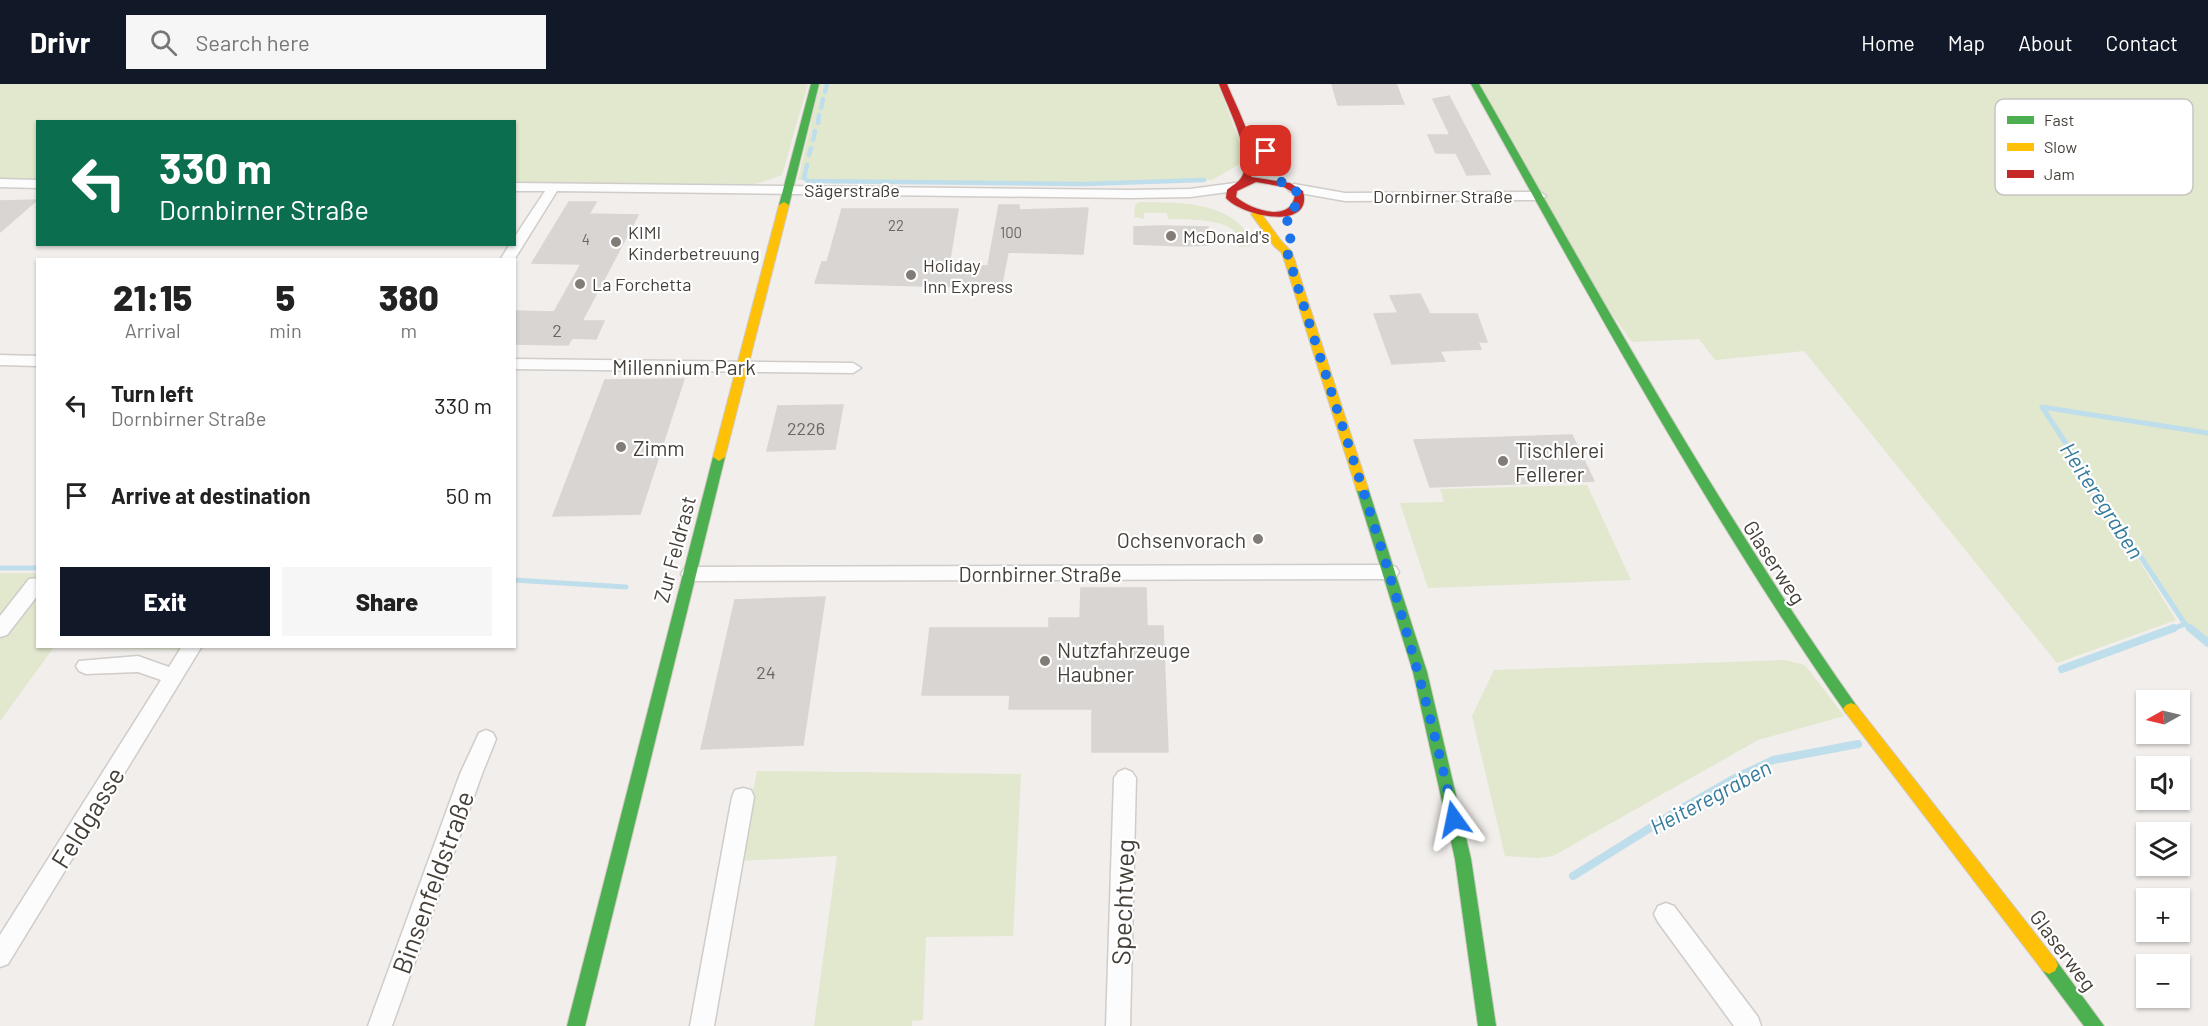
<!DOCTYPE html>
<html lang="en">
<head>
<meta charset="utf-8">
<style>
  :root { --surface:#fff; --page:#f6f6f6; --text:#222; --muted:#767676; --accent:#111827 }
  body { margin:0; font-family:Barlow,sans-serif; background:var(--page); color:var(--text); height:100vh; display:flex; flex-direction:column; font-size:22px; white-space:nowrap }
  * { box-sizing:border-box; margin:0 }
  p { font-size:20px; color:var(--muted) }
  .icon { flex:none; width:33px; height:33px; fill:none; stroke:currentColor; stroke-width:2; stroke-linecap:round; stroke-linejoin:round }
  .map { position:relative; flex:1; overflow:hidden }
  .drawer { position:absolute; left:36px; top:174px; width:480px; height:390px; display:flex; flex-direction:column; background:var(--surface); border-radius:0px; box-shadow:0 2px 4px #0004 }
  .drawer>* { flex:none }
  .hud { position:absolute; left:36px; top:36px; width:480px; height:126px; border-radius:0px; box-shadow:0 2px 4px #0004; background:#0b6e4f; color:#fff; overflow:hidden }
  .needle { width:39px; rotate:262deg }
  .tools { position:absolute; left:2136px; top:606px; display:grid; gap:12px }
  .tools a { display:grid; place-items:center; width:54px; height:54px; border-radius:0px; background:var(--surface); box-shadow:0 2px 4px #0004; font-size:30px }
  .pin { position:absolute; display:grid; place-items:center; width:51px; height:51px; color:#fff; margin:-26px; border-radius:12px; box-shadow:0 3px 9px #0006 }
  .me { position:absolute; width:66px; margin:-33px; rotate:348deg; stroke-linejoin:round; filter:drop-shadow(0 0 4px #0008) }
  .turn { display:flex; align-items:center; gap:21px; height:126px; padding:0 24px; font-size:27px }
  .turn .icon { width:78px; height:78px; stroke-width:2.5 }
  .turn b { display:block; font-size:42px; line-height:51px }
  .eta { display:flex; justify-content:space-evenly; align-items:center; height:102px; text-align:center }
  .eta b { font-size:36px; font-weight:800; line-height:42px }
  .button { display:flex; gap:12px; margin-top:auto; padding:12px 24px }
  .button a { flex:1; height:69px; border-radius:0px; background:var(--accent); color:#fff; font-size:24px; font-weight:800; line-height:69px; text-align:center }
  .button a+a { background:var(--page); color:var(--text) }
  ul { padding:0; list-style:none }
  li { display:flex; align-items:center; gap:18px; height:90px; padding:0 24px }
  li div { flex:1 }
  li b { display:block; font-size:22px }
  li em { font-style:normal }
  header { display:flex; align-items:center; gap:36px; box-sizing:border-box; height:84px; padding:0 30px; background:var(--accent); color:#fff }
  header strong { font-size:28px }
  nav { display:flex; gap:33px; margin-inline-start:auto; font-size:21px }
  .search { width:420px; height:54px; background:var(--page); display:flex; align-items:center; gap:15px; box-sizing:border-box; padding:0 21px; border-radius:0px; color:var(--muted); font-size:22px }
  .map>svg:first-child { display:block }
  .green { fill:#e1e8cd }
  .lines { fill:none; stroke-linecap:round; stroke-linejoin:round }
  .stream-far2 { stroke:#bfdeeb; stroke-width:4.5 }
  .stream-far1 { stroke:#bfdeeb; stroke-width:5 }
  .stream { stroke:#bfdeeb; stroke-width:8 }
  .building { fill:#d9d5d2; stroke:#d9d5d1; stroke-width:1.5 }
  .street-casing { stroke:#cfccc9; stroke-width:3 }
  .fast-casing { stroke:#d0cac2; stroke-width:2 }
  .slow-casing { stroke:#d0cac2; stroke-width:2 }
  .jam-casing { stroke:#d0cac2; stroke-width:2 }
  .street { fill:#fdfcfc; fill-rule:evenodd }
  .fast { fill:#4caf50; fill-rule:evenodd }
  .slow { fill:#ffc107; fill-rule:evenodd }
  .jam { fill:#c62828; fill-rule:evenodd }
  .route { stroke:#1a73e8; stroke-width:10; stroke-dasharray:0 18 }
  .poi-dot { fill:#827c77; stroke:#fff; stroke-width:2 }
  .labels { text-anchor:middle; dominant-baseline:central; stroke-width:4.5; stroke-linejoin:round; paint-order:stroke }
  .far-number-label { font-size:15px; fill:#6c6660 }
  .far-street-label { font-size:18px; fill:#463f38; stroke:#fff }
  .far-poi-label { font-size:18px; fill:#463f38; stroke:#fff; text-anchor:start }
  .number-label { font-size:18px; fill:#6c6660 }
  .street-label { font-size:21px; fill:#463f38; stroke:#fff }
  .poi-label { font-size:21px; fill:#463f38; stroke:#fff; text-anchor:start }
  .water-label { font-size:22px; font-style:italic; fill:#347a9c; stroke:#fff }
  .near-street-label { font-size:26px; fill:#463f38; stroke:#fff }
  .key { fill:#fff; stroke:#c8c5c3; stroke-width:1.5 }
  .key-label { font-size:16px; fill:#463f38 }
</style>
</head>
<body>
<header>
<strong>Drivr</strong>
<div class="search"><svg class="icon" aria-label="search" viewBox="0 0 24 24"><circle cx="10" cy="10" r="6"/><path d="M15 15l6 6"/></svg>Search here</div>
<nav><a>Home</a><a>Map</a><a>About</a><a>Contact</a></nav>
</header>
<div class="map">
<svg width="2208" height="942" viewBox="0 0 2208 942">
  <rect width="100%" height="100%" fill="#f1eeeb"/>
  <g class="green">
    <path d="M 0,0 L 808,0 L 782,91 L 756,100 L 515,99 L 514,38 L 38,38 L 37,98 L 0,98 Z"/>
    <path d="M 820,0 L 1218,0 L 1245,73 L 1240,80 L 1212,96 L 1177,98 L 1023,99 L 798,96 Z"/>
    <path d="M 1479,0 L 2208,0 L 2208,559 L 2185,540 L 2066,359 L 2176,536 L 2057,579 L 1804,267 L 1715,276 L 1699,255 L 1632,258 L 1590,199 Z"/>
    <path d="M 1139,118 C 1182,119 1231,116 1254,159 L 1250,162 L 1239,163 C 1238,157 1237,149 1232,145 C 1219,135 1184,135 1168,135 L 1167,129 L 1144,129 L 1144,135 L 1134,133 L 1135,121 Z"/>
    <path d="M 1587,401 L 1631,496 L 1428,504 L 1400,419 L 1444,418 L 1440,405 Z"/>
    <path d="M 0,489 L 37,489 L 38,562 L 185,563 L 183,566 L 54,563 L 0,637 Z"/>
    <path d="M 1785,576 L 1805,581 L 1844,632 L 1758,656 L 1553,772 L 1538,774 L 1505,772 L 1472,632 L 1494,586 Z"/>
    <path d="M 757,687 L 1021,690 L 1013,852 L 926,853 L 923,936 L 912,937 L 912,942 L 814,942 L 837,772 L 739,777 Z"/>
  </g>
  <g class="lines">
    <g class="stream-far2">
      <path d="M 825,8 L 827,0"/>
      <path d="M 821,24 L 823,15"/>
      <path d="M 818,39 L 819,31"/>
      <path d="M 813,56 L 815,47"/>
      <path d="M 809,71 L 811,64"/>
      <path d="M 807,81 L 804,94 L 808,97 L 1084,100 L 1204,96"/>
    </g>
    <g class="stream-far1">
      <path d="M 0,484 L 38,484"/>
      <path d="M 514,496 L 626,503"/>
      <path d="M 2185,540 L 2192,546"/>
      <path d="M 2170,546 L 2185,540 L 2042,323 L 2208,349"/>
    </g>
    <g class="stream">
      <path d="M 2190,544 L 2208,559"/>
      <path d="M 2062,585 L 2174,544"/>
      <path d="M 1573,792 L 1674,729 L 1735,694 L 1773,676 L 1858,660"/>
    </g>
  </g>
  <g class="building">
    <path d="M 1332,0 L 1396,0 L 1404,20 L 1338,21 Z"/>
    <path d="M 1449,12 L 1490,90 L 1467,91 L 1456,69 L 1436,69 L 1428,51 L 1450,51 L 1433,15 Z"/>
    <path d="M 37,116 L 0,148 L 0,117 Z"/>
    <path d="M 569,118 L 596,118 L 589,130 L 638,131 L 582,237 L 604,237 L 596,255 L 572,254 L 568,261 L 514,260 L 514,227 L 554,228 L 581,180 L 532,179 Z"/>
    <path d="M 999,121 L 1019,121 L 1019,126 L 1088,124 L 1083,170 L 1008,168 L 1001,204 L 815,199 L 822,178 L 827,178 L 842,125 L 958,125 L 949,181 L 988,182 Z"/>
    <path d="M 1161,142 L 1208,143 L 1209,161 L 1184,162 L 1134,160 L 1134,143 Z"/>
    <path d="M 1420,210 L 1430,230 L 1477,230 L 1487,258 L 1478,258 L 1481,265 L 1440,267 L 1445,277 L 1392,280 L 1374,230 L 1398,229 L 1390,212 Z"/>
    <path d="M 684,295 L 640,430 L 553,432 L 605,296 Z"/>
    <path d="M 843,321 L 835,365 L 767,367 L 778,322 Z"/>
    <path d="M 1572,351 L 1594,397 L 1430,403 L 1414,356 Z"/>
    <path d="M 1081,504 L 1146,504 L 1147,542 L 1163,542 L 1168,668 L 1092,668 L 1092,625 L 1009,625 L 1010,611 L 922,611 L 930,544 L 1049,544 L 1049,534 L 1080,534 Z"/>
    <path d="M 825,513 L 803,661 L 701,665 L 735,516 Z"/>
  </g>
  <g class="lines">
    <defs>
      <g id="street">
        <path d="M 0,95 L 38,96 L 38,104 L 0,103 Z"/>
        <path d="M 514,99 L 1130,106 L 1190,105 L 1235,99 L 1241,103 L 1235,107 L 1190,113 L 1130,114 L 557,107 L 514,176 L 500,176 L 510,160 L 514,160 L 514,154 L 545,107 L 514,107 Z"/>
        <path d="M 1294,100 L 1345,109 L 1540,108 L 1546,112 L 1540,116 L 1345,117 L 1289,107 L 1288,104 Z"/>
        <path d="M 0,271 L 38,272 L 38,282 L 0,281 Z"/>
        <path d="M 514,275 L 853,279 L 861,284 L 853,289 L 514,285 Z"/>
        <path d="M 1390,481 L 1396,483 L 1399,488 L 1396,493 L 1390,495 L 690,497 L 684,495 L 681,490 L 684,485 L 690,483 Z"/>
        <path d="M 38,494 L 38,511 L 7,551 L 0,553 L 0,532 L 29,495 Z"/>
        <path d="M 182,562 L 202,562 L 8,880 L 0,883 L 0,851 L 161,596 L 138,588 L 86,590 L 79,587 L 76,582 L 79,577 L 138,572 L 169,583 Z"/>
        <path d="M 486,646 L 493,649 L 496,655 L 482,690 L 392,942 L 368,942 L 460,690 L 479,649 Z"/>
        <path d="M 1125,685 L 1132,688 L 1136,694 L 1130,942 L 1106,942 L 1114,694 L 1118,688 Z"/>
        <path d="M 743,704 L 751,706 L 754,713 L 714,942 L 690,942 L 732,713 L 735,706 Z"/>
        <path d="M 1666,819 L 1674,822 L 1758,933 L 1761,942 L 1734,942 L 1658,838 L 1654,830 L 1658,822 Z"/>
      </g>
      <g id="fast">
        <path d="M 811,0 L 819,0 L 789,121 L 784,124 L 779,121 Z"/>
        <path d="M 1471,0 L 1479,0 C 1600,212 1715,421 1856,621 L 1859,625 L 1856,629 L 1851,631 L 1846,629 C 1706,428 1590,214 1471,0 Z"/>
        <path d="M 719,369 L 725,373 L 585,942 L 567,942 L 713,373 Z"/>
        <path d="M 1362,400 L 1368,404 L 1427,588 L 1471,775 L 1496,942 L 1478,942 L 1455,775 L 1413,588 L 1356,404 Z"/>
        <path d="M 2049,872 L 2055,875 L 2104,942 L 2084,942 L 2043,887 L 2040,881 L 2043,875 Z"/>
      </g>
      <g id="slow">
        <path d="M 784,118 L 789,121 L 725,373 L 719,377 L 713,373 L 779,121 Z"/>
        <path d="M 1256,127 L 1260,128 L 1282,158 L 1292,168 L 1368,404 L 1367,407 L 1357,407 L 1356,404 L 1282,169 L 1274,162 L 1251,130 Z"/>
        <path d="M 1851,619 L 1856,621 L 2055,875 L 2058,881 L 2055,887 L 2049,890 L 2043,887 L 1846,629 L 1843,625 L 1846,621 Z"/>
      </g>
      <path id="jam" d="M 1219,0 L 1227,0 C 1237,25 1262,68 1251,93 L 1290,99 L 1303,107 C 1314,147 1243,133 1226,114 L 1227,106 C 1231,102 1238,99 1241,94 C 1255,74 1227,22 1219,0 ZM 1256,98 L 1284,103 L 1295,110 C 1292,140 1251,126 1236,113 L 1237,107 Z"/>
    </defs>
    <use href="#street" class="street-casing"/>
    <use href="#fast" class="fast-casing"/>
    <use href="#slow" class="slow-casing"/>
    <use href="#jam" class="jam-casing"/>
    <use href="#street" class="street"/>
    <use href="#fast" class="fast"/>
    <use href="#slow" class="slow"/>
    <use href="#jam" class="jam"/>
  </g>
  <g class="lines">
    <path class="route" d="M 1266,67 L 1277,96 L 1294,104 L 1299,112 L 1298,121 L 1288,127 L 1287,142 L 1292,161 L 1287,168 C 1345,357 1413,542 1454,735"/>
  </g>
  <g class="poi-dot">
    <circle cx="1171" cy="152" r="6"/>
    <circle cx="616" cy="158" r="6"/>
    <circle cx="911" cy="191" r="6"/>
    <circle cx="580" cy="200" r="6"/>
    <circle cx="621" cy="363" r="6"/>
    <circle cx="1503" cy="377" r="6"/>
    <circle cx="1258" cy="455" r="6"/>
    <circle cx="1045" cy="577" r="6"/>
  </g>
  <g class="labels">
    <g class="far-number-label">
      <text x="896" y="141">22</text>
      <text x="1011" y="148">100</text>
      <text x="586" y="155">4</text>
    </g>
    <g class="far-street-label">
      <text x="852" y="106">Sägerstraße</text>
      <text x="1443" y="112">Dornbirner Straße</text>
    </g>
    <g class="far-poi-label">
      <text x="628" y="148">KIMI<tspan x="628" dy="21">Kinderbetreuung</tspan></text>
      <text x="1183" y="152">McDonald's</text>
      <text x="923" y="181">Holiday<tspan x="923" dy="21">Inn Express</tspan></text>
      <text x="592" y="200">La Forchetta</text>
    </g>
    <g class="number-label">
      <text x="557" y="246">2</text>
      <text x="806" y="344">2226</text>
      <text x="766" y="588">24</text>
    </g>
    <g class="street-label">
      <text x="684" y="282">Millennium Park</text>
      <text transform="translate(674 465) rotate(-75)">Zur Feldrast</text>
      <text transform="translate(1775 478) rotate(57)">Glaserweg</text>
      <text x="1040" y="489">Dornbirner Straße</text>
      <text transform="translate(2064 866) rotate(53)">Glaserweg</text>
    </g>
    <g class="poi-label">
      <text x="633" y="363">Zimm</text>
      <text x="1515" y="365">Tischlerei<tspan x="1515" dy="24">Fellerer</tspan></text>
      <text x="1246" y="455" text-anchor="end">Ochsenvorach</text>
      <text x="1057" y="565">Nutzfahrzeuge<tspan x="1057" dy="24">Haubner</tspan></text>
    </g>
    <g class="water-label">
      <text transform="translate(2103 416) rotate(57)">Heiteregraben</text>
      <text transform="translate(1710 712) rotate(-28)">Heiteregraben</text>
    </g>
    <g class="near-street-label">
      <text transform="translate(87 733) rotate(-58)">Feldgasse</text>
      <text transform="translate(432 798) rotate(-70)">Binsenfeldstraße</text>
      <text transform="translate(1122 818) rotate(-88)">Spechtweg</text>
    </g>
  </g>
  <rect x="1995" y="15" width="198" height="96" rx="9" class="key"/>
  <rect x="2007" y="32" width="27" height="8" fill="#4caf50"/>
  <rect x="2007" y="59" width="27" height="8" fill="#ffc107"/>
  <rect x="2007" y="86" width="27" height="8" fill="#c62828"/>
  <g class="key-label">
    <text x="2044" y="42">Fast</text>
    <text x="2044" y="69">Slow</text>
    <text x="2044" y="96">Jam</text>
  </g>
</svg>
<div class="tools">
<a><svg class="needle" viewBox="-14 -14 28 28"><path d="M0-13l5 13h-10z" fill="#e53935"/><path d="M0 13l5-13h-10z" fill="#767676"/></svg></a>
<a><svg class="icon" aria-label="sound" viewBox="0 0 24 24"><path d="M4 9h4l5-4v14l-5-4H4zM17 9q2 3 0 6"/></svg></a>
<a><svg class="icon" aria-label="layers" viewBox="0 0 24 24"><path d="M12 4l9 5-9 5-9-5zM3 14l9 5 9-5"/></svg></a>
<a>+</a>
<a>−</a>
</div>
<div class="pin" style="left:1266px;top:67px;background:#d93025"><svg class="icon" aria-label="arrive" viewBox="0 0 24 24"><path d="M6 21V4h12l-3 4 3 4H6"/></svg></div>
<svg class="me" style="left:1454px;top:735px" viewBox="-20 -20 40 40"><path d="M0-17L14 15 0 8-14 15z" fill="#1a73e8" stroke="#fff" stroke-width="4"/></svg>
<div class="hud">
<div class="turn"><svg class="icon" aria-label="left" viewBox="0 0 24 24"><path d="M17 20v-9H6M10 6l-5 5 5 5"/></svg><div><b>330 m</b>Dornbirner Straße</div></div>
</div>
<section class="drawer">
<div class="eta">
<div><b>21:15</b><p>Arrival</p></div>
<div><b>5</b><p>min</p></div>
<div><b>380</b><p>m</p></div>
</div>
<ul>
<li><svg class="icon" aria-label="left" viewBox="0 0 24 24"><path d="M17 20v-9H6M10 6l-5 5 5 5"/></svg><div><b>Turn left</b><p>Dornbirner Straße</p></div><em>330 m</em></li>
<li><svg class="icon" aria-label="arrive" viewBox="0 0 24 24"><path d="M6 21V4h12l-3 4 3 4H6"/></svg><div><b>Arrive at destination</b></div><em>50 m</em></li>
</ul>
<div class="button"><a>Exit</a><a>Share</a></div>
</section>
</div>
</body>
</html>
